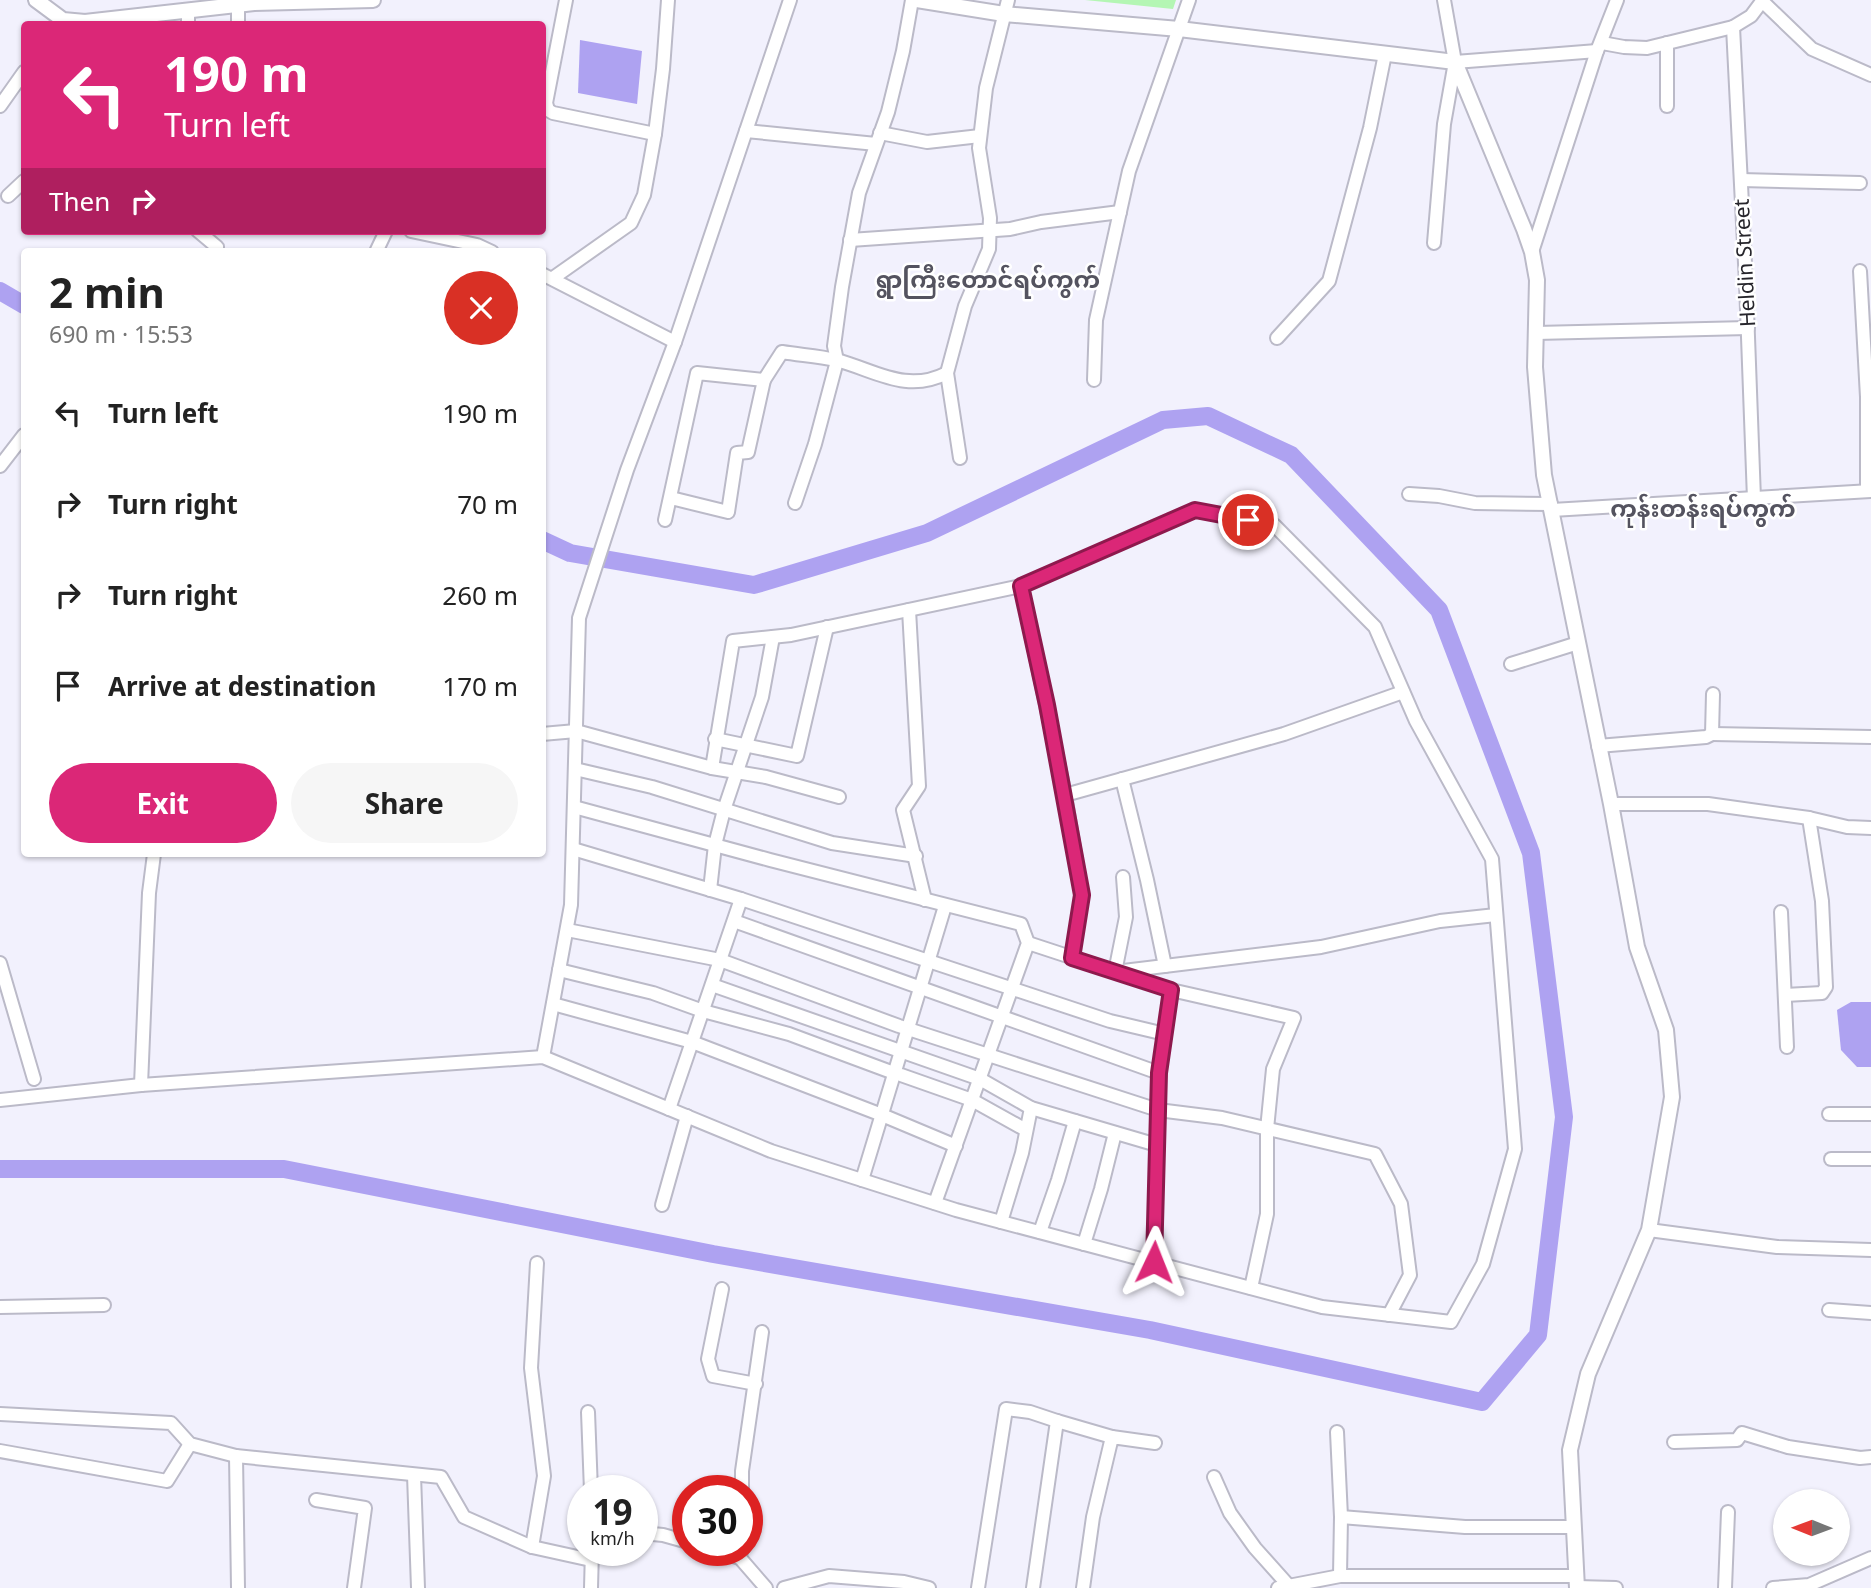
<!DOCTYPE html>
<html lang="en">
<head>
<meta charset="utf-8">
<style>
  :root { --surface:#fff; --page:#f6f6f6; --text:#222; --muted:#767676; --accent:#db2777 }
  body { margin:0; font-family:"Noto Sans","Noto Sans Myanmar",sans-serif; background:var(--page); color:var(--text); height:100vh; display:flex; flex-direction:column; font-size:26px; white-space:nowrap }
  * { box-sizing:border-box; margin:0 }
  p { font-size:23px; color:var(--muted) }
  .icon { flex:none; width:38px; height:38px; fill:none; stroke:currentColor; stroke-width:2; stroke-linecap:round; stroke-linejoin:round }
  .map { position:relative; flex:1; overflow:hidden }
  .details { position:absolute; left:21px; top:248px; width:525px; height:609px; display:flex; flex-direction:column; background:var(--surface); border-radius:7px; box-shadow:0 2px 5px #0004 }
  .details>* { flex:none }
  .top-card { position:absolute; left:21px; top:21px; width:525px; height:214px; border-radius:7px; box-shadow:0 2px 5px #0004; background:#db2777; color:#fff; overflow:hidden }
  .needle { width:46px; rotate:271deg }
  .tools { position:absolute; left:1773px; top:1489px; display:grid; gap:14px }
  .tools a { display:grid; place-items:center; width:77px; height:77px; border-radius:50%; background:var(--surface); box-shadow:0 2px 5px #0004; font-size:35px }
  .speed { position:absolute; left:567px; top:1475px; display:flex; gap:14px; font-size:35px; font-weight:700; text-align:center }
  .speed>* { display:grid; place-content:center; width:91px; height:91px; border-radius:50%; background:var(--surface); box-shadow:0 2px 5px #0004; line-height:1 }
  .speed small { font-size:18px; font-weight:400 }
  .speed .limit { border:10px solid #d22; background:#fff; color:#111 }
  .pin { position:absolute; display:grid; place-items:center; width:60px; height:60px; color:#fff; margin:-30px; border:4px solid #fff; border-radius:50%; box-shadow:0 2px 7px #0007 }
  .me { position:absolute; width:77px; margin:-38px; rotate:2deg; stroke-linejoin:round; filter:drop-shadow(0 0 5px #0008) }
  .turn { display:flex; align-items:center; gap:24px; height:147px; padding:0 28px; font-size:32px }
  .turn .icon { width:91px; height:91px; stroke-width:2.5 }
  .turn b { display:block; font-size:49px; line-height:60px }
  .then { display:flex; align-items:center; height:66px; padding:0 28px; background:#0003; gap:14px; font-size:26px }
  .round { display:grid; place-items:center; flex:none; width:74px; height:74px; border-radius:37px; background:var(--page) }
  .head { display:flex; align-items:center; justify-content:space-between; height:119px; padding:0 28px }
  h1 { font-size:42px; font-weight:700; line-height:52px }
  .cta { display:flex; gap:14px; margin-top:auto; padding:14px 28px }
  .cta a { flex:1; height:80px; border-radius:42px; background:var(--accent); color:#fff; font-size:28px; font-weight:700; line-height:80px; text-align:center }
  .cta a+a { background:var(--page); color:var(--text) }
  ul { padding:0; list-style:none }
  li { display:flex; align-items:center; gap:21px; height:91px; padding:0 28px }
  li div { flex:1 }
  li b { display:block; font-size:26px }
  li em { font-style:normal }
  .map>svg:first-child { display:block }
  .green { fill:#b4f6b4 }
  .water { fill:#aea2f1 }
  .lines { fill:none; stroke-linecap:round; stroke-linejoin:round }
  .river { stroke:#aea2f1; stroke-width:18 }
  .minor-casing { stroke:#bbbac8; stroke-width:16 }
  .major-casing { stroke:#bbbac8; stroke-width:18 }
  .minor { stroke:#fff; stroke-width:12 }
  .major { stroke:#fff; stroke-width:14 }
  .route-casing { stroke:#8e194d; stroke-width:18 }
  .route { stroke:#db2777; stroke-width:12 }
  .labels { text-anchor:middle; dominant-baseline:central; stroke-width:5; stroke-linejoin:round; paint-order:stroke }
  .street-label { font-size:21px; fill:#26252b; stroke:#fff }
  .quarter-label { font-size:24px; font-weight:bold; fill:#54535f; stroke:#fff }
</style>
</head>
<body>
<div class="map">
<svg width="1871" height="1588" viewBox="0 0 1871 1588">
  <rect width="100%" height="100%" fill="#f2f1fd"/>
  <path class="green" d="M 1085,0 L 1176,0 L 1173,9 Z"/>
  <g class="water">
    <path d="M 580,40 L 642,51 L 637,104 L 578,93 Z"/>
    <path d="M 1851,1002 L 1871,1002 L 1871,1067 L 1857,1067 L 1841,1050 L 1837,1010 Z"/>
  </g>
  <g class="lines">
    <g class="river">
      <path d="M 0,291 L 24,305"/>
      <path d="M 0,1169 L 284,1169 L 713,1254 L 1150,1330 L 1482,1402 L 1538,1335 L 1564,1117 L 1531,853 L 1439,610 L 1291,455 L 1208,416 L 1163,420 L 927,533 L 754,585 L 570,553 L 542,540"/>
    </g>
    <defs>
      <g id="minor">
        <path d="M 566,0 L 546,103 L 548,110 L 553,113 L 655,134"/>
        <path d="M 1762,1 L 1812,49 L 1871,75"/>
        <path d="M 188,24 L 188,11"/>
        <path d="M 238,24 L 238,6"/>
        <path d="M 1733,27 L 1746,283 L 1754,499"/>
        <path d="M 1602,43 L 1624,47 L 1647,48 L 1733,27 L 1751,16 L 1763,0"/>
        <path d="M 1667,43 L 1667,106"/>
        <path d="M 1455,62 L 1597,51"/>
        <path d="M 0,106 L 24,72"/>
        <path d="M 746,131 L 876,144"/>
        <path d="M 880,133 L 927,142 L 980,136"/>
        <path d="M 1741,180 L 1860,183"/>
        <path d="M 8,196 L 24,181"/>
        <path d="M 198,231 L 217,247 L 216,252"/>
        <path d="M 411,231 L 477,245 L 492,252"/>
        <path d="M 850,240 L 1010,229 L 1041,222 L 1120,212"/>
        <path d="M 1434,243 L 1444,124 L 1455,62 L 1444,0"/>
        <path d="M 376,252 L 386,231"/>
        <path d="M 1532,252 L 1597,51 L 1617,0"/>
        <path d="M 1860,271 L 1867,397 L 1867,491"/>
        <path d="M 542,274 L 675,342"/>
        <path d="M 553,278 L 631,223 L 644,195 L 655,134 L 663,69 L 668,0"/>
        <path d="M 1536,333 L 1748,328"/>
        <path d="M 1277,338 L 1329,281 L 1370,128 L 1385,54"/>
        <path d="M 1094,380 L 1096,320 L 1129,171 L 1189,0"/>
        <path d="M 960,458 L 947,373 L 965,306 L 989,249 L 990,218 L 979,148 L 986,88 L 1008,0"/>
        <path d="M 0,466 L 24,435"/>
        <path d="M 1409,494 L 1439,496 L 1475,503 L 1551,504"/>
        <path d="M 671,498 L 728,512 L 737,453 L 748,452 L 764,380"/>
        <path d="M 795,503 L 815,444 L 837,361 L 834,346 L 842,287 L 859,193 L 888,112 L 903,51 L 912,0"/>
        <path d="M 1552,510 L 1871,491"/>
        <path d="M 665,520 L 697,373 L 764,380 L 782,352 C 800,355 818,356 836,360 C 875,370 906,394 947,373"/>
        <path d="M 1021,586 L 1065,795"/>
        <path d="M 909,610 L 919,786 L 903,810 L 925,900"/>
        <path d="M 1511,664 L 1578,643"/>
        <path d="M 542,734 L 576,731 L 712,768 L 766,777 L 839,797"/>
        <path d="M 1712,734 L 1871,737"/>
        <path d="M 715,739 L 797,756 L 827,627"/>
        <path d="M 1598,746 L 1706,737 L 1712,734 L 1713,694"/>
        <path d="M 575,769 L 652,787 L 832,843 L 916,856"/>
        <path d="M 1122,779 L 1147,880 L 1165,966"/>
        <path d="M 1611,804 L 1708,804 L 1809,818 L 1847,827 L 1871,828"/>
        <path d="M 574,807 L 770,860 L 1021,924 L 1028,943 L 935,1203"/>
        <path d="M 573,849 L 741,899 L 1110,1021 L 1165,1034"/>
        <path d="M 1123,877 L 1126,917 L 1115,972 L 1321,947 L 1440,921 L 1496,915"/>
        <path d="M 710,890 L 715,845 L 724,810 L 762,697 L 773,637"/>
        <path d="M 1781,912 L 1787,1047"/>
        <path d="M 734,921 L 1159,1073"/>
        <path d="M 567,930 L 720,960 L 899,1026 L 1158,1110 L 1222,1118 L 1375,1154 L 1401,1204 L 1410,1275 L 1389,1315"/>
        <path d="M 1028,943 L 1171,990 L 1294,1018 L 1273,1069 L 1267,1129 L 1267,1214 L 1251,1288"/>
        <path d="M 1072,958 L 1082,895 L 1065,795 L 1284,734 L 1403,692"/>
        <path d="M 0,963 L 34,1079"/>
        <path d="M 559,970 L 653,993 L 703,1011 L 789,1034 L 894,1073"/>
        <path d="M 712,985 L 980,1079 L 1031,1108 L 1157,1145"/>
        <path d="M 1785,995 L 1822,993 L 1826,987 L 1822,901 L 1809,818"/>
        <path d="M 553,1004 L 692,1042 L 882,1115 L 956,1146"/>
        <path d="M 543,1057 L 571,905 L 579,618 L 627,470 L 675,342 L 790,0"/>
        <path d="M 901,1075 L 972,1100 L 1026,1130"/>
        <path d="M 141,1085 L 149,893 L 154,854"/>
        <path d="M 0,1100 L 141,1085 L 543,1057 L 771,1151 L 956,1210 L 1322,1307 L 1451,1322 L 1483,1264 L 1515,1149 L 1492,859 L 1416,721 L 1375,627 L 1274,525 L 1195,510 L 1021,586 L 791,635 L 733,641 L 712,768"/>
        <path d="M 669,1109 L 741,899"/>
        <path d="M 1829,1114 L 1871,1114"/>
        <path d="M 1831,1159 L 1871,1159"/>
        <path d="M 862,1180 L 945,906"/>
        <path d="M 662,1205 L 687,1116"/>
        <path d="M 1001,1222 L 1022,1153 L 1031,1108"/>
        <path d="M 1649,1230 L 1777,1247 L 1871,1250"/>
        <path d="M 1040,1232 L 1058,1180 L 1075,1121"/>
        <path d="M 1084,1244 L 1101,1189 L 1115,1133"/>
        <path d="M 1154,1262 L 1159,1073 L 1171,990"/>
        <path d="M 722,1289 L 708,1359 L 713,1376 L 756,1384"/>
        <path d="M 0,1307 L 104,1305"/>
        <path d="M 1829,1310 L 1871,1313"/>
        <path d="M 588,1412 L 591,1491"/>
        <path d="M 0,1414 L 171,1423 L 190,1444 L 236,1456 L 441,1477 L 464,1517 L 532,1547 L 591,1560"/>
        <path d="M 1057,1421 L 1112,1437"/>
        <path d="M 1337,1432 L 1341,1517 L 1340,1576"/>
        <path d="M 1674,1442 L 1737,1440 L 1742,1433 L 1788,1447 L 1860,1458 L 1871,1457"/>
        <path d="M 0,1451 L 167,1481 L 190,1444"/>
        <path d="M 236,1456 L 238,1588"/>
        <path d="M 414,1475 L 418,1588"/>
        <path d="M 1214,1477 L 1230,1513 L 1255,1548 L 1289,1586"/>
        <path d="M 742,1491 L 742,1471 L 762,1332"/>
        <path d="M 316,1500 L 365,1508 L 354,1588"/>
        <path d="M 1341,1517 L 1465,1527 L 1574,1527"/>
        <path d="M 642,1533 L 663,1535 L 688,1542"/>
        <path d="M 532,1547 L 544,1476 L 531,1368 L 537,1263"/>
        <path d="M 714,1550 L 740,1558"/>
        <path d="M 741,1550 L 740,1558 L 766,1588"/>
        <path d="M 1577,1587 L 1616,1588"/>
        <path d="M 591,1588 L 592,1550"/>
        <path d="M 784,1588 L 829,1576 L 904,1582 L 929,1588"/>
        <path d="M 978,1588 L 1006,1409 L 1030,1412 L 1057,1421 L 1033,1588"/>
        <path d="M 1083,1588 L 1093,1517 L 1112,1437 L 1155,1443"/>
        <path d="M 1278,1588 L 1340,1576 L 1576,1576"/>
        <path d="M 1725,1588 L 1728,1512"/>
        <path d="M 1773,1588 L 1809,1585 L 1871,1558"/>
      </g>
      <g id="major">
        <path d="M 36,0 L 63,20 L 85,22 L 254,3 L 373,0"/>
        <path d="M 917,0 L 1004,14 L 1179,29 L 1455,62 L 1524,229 L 1532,252 L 1537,280 L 1535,367 L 1544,475 L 1611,804 L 1637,947 L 1666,1030 L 1672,1097 L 1649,1230 L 1588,1374 L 1570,1450 L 1577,1588"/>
      </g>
    </defs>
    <use href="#minor" class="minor-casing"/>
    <use href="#major" class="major-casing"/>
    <use href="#minor" class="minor"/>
    <use href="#major" class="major"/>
  </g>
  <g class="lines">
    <defs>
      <path id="route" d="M 1154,1262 L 1159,1073 L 1171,990 L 1072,958 L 1082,895 L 1047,705 L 1021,586 L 1195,510 L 1248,520"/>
    </defs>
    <use href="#route" class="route-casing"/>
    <use href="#route" class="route"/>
  </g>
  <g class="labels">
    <g class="street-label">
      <text transform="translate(1744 263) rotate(-93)">Heldin Street</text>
    </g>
    <g class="quarter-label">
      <text x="988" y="278">ရွာကြီးတောင်ရပ်ကွက်</text>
      <text x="1703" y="507">ကုန်းတန်းရပ်ကွက်</text>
    </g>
  </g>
</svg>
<div class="tools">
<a><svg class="needle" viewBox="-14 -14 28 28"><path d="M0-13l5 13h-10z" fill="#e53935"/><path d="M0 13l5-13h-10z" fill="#767676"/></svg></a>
</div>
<div class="speed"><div>19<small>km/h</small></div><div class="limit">30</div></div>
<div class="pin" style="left:1248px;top:520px;background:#d93025"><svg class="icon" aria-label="arrive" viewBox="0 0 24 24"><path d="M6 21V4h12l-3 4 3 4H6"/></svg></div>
<svg class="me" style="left:1154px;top:1262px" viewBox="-20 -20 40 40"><path d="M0-17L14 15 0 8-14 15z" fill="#db2777" stroke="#fff" stroke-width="4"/></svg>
<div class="top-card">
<div class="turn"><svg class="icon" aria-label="left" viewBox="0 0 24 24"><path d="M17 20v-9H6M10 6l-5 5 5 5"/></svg><div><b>190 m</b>Turn left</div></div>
<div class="then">Then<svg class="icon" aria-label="right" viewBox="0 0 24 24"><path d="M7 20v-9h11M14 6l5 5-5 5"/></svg></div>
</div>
<section class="details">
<div class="head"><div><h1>2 min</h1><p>690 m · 15:53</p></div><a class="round" style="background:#d93025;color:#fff"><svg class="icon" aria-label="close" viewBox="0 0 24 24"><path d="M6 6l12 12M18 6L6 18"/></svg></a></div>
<ul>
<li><svg class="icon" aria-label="left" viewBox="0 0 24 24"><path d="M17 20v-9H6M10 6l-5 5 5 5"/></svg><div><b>Turn left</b></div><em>190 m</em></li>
<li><svg class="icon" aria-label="right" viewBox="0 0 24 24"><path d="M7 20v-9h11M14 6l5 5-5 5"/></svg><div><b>Turn right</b></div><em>70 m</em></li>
<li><svg class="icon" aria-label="right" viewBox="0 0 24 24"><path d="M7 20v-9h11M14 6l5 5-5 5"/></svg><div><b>Turn right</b></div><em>260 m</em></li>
<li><svg class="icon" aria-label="arrive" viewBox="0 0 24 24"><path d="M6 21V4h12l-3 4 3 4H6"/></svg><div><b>Arrive at destination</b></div><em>170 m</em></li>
</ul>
<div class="cta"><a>Exit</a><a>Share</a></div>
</section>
</div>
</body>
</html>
